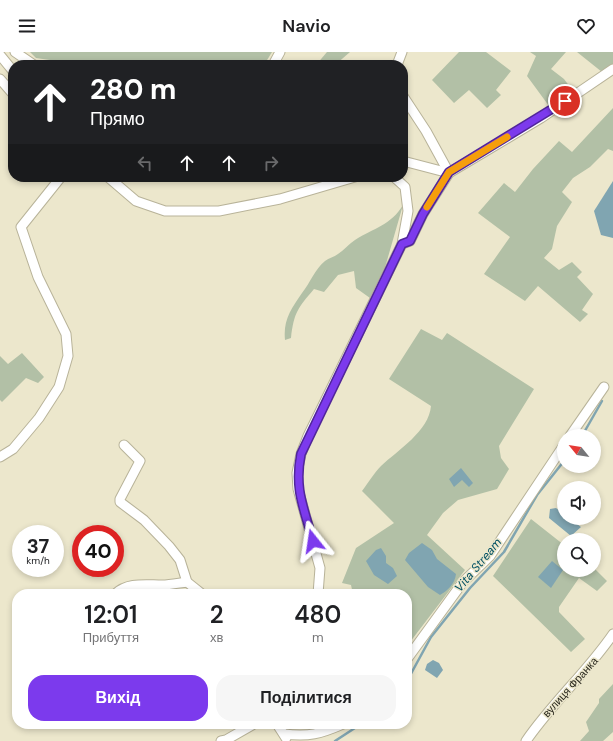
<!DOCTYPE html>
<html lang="uk">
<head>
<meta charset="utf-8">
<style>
  :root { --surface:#fff; --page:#f6f6f6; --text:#202124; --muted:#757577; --accent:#7c3aed }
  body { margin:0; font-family:"DM Sans",sans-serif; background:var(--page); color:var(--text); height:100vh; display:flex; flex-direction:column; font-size:15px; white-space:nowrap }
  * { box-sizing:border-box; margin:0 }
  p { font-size:13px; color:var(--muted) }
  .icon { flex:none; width:22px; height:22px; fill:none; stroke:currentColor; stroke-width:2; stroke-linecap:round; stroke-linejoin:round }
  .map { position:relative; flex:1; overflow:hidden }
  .details { position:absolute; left:12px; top:537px; width:400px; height:140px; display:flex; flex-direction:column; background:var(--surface); border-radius:16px; box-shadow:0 2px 6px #0003 }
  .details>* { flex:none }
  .hud { position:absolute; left:8px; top:8px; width:400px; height:122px; border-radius:16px; box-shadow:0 2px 6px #0003; background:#202124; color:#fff; overflow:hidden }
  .needle { width:26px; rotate:300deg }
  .buttons { position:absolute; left:557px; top:377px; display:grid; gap:8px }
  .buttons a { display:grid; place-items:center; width:44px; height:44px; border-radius:50%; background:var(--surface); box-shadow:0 2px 6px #0003; font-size:20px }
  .speed { position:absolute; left:12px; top:473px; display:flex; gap:8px; font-size:20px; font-weight:700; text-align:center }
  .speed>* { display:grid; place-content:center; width:52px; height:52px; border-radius:50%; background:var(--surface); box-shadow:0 2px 6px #0003; line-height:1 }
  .speed small { font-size:10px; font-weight:400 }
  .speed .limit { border:6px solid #d22; background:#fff; color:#111 }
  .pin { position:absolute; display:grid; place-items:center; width:34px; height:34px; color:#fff; margin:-17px; border:2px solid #fff; border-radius:50%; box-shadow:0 1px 4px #0007 }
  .me { position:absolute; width:44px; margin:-22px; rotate:345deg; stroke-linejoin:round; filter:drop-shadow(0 0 3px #0008) }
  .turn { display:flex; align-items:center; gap:14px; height:84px; padding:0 16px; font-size:18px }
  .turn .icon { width:52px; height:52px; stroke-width:2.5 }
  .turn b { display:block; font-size:28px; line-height:34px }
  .lanes { display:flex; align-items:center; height:38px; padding:0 16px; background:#0003; justify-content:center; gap:20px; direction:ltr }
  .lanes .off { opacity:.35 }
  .eta { display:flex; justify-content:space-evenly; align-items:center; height:68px; text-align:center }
  .eta b { font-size:24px; font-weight:600; line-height:28px }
  .action { display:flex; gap:8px; margin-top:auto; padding:8px 16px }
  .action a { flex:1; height:46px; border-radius:16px; background:var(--accent); color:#fff; font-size:16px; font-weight:600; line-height:46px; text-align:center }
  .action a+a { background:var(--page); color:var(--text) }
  header { display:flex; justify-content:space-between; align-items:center; height:52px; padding:0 16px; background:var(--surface); font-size:18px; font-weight:600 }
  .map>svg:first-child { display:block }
  .green { fill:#b2c0a6 }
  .water { fill:#80a5b1 }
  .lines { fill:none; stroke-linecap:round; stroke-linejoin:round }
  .stream { stroke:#80a5b1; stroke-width:2.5 }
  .minor-casing { stroke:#b8b399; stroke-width:11 }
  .minor { stroke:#fff; stroke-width:9 }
  .route-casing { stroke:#51269a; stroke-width:10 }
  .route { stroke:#7c3aed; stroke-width:7 }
  .slow { stroke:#f59e0b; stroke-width:7 }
  .labels { text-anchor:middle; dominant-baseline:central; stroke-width:3; stroke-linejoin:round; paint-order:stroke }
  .street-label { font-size:11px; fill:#2a281e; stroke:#ece7cc }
  .water-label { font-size:12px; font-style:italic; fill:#005063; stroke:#ece7cc }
</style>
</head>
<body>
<header><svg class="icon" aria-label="menu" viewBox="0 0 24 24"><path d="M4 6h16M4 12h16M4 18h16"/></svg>Navio<svg class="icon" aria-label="heart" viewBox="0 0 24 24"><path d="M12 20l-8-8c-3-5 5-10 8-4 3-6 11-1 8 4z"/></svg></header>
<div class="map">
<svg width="613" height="689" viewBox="0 0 613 689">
  <rect width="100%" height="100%" fill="#ece7cc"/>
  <g class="green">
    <path d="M 30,0 L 272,0 L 264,13 L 84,13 L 36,6 Z"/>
    <path d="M 327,0 L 350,0 L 335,13 L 316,13 Z"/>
    <path d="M 459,0 L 486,0 L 511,19 L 496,38 L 501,43 L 487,56 L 469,38 L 454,51 L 432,28 Z"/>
    <path d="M 530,0 L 566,0 L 551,17 L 564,27 L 573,39 L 549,54 L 527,24 L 536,4 Z"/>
    <path d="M 577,0 L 613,0 L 613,13 L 602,20 Z"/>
    <path d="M 613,56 L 613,99 L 608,97 L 590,115 L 573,126 L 562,140 L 572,150 L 557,174 L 552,197 L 544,206 L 559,218 L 572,210 L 582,220 L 577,225 L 593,242 L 582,258 L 588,262 L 580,270 L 538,234 L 525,249 L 484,222 L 510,185 L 478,161 L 504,131 L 515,140 L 533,117 L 559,89 L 572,100 Z"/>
    <path d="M 403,153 L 384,219 L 370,246 L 356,236 L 354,219 L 338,223 L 324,240 L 314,237 C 298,256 294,260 291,286 L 285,288 C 283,268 291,257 302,241 C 310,231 315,217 325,209 C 329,206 334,205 338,202 C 344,198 349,192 355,188 C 374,176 391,173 403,153 Z"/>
    <path d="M 421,277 L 442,288 L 447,281 L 534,337 L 499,394 L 501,406 L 509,417 L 497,437 L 458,448 L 443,461 L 427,483 L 465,518 L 407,594 L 407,542 L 353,542 L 351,533 L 342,531 L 356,496 L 394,471 L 362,439 C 368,431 374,421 381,414 C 398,398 429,379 431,354 L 389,327 Z"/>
    <path d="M 22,301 L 44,325 L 38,331 L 26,326 L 2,350 L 0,348 L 0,304 L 8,312 Z"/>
    <path d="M 531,467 L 564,493 L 564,518 L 594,518 L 594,516 L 607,529 L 597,539 L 579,526 L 559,555 L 559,560 L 585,587 L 571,600 L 493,524 Z"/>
    <path d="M 613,632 L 613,680 L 603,689 L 580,689 L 589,679 L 586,670 L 599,651 L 599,647 Z"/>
  </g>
  <g class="water">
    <path d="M 613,129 L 613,186 L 601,183 L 594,159 Z"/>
    <path d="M 461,416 L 473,431 L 469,435 L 462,428 L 454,435 L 449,427 Z"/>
    <path d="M 556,456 L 564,462 L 564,466 L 569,466 L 581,475 L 571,484 L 549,466 L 550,457 Z"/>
    <path d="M 422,491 L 432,498 L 437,507 L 456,522 C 455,532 447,539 440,543 L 428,535 L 405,508 L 409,501 Z"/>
    <path d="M 381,496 L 386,504 L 386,511 L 393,516 L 397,524 L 388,532 L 374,523 L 366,509 L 376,498 Z"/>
    <path d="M 552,509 L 563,518 L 551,536 L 538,525 Z"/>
    <path d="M 433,608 L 439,611 L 443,618 L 437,626 L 425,618 L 427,612 Z"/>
  </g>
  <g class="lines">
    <g class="stream">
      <path d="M 582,384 L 602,349"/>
      <path d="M 407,629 L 431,585 L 470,536 L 504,500 L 537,443 L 564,409"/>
      <path d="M 335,689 L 361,672"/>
    </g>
    <defs>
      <g id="minor">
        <path d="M 15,0 L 34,13"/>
        <path d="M 0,3 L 13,19"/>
        <path d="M 273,13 L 280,0"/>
        <path d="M 397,13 L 402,0"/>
        <path d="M 0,27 L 13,42"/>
        <path d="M 403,109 L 449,121 L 541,66 L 613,17"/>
        <path d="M 108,125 L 136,149 L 165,159 L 219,159 L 280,147 L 355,125"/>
        <path d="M 402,192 L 410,189 L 423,162 L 449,121 L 426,79 L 403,44"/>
        <path d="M 570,384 L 604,335"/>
        <path d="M 124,393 L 140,409 L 120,447 L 120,450 L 144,468 L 169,494 L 180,508 L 187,530 L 202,542"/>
        <path d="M 0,405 L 13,397 L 39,366 L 59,335 L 68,304 L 66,282 L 38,225 L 21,175 L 61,125"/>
        <path d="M 115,542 C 128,530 145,533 162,533 C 170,533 179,531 187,530"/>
        <path d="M 318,542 L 320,516 L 298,437 L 297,421 L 301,402 L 308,384 L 402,192 L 408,159 L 405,135 L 394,125"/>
        <path d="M 407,607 L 463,530 L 490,504 L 564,393"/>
        <path d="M 277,672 L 286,686"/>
        <path d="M 284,682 C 309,685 320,682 343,672"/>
        <path d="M 221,689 L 226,688 L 254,672"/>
        <path d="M 526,689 C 552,651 587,620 613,582"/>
      </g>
    </defs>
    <use href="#minor" class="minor-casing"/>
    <use href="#minor" class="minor"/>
  </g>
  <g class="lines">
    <defs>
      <path id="route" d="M 313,489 C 304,456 294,437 301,402 L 402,192 L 410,189 L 423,162 L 449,120 L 565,49"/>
    </defs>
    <use href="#route" class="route-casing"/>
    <use href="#route" class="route"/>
    <path class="slow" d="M 427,155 L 449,120 L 507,85"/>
  </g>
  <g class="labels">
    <g class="street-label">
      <text transform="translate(570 635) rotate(-48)">вулиця Франка</text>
    </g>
    <g class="water-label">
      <text transform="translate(478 513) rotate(-50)">Vita Stream</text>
    </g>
  </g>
</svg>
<div class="buttons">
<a><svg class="needle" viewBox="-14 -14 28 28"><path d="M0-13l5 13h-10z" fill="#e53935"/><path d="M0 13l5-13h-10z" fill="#757577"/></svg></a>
<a><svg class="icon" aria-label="sound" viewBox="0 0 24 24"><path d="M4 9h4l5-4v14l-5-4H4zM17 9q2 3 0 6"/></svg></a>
<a><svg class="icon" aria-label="search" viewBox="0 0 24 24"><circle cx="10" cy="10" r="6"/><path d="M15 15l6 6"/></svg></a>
</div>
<div class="speed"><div>37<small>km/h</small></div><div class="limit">40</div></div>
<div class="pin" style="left:565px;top:49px;background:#d93025"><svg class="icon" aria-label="arrive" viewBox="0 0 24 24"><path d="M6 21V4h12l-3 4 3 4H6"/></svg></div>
<svg class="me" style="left:313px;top:489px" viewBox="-20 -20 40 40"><path d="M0-17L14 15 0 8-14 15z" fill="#7c3aed" stroke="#fff" stroke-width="4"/></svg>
<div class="hud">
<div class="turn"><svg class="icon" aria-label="ahead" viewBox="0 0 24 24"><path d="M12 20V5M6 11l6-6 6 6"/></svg><div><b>280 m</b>Прямо</div></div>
<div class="lanes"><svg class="icon off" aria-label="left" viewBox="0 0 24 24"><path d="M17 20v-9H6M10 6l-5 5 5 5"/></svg><svg class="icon" aria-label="ahead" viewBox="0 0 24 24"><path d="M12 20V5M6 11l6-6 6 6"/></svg><svg class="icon" aria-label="ahead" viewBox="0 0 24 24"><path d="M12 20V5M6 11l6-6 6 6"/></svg><svg class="icon off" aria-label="right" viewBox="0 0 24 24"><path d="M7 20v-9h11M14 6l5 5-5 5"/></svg></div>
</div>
<section class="details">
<div class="eta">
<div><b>12:01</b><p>Прибуття</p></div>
<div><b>2</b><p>хв</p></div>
<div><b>480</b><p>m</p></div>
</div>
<div class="action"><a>Вихід</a><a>Поділитися</a></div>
</section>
</div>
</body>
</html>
